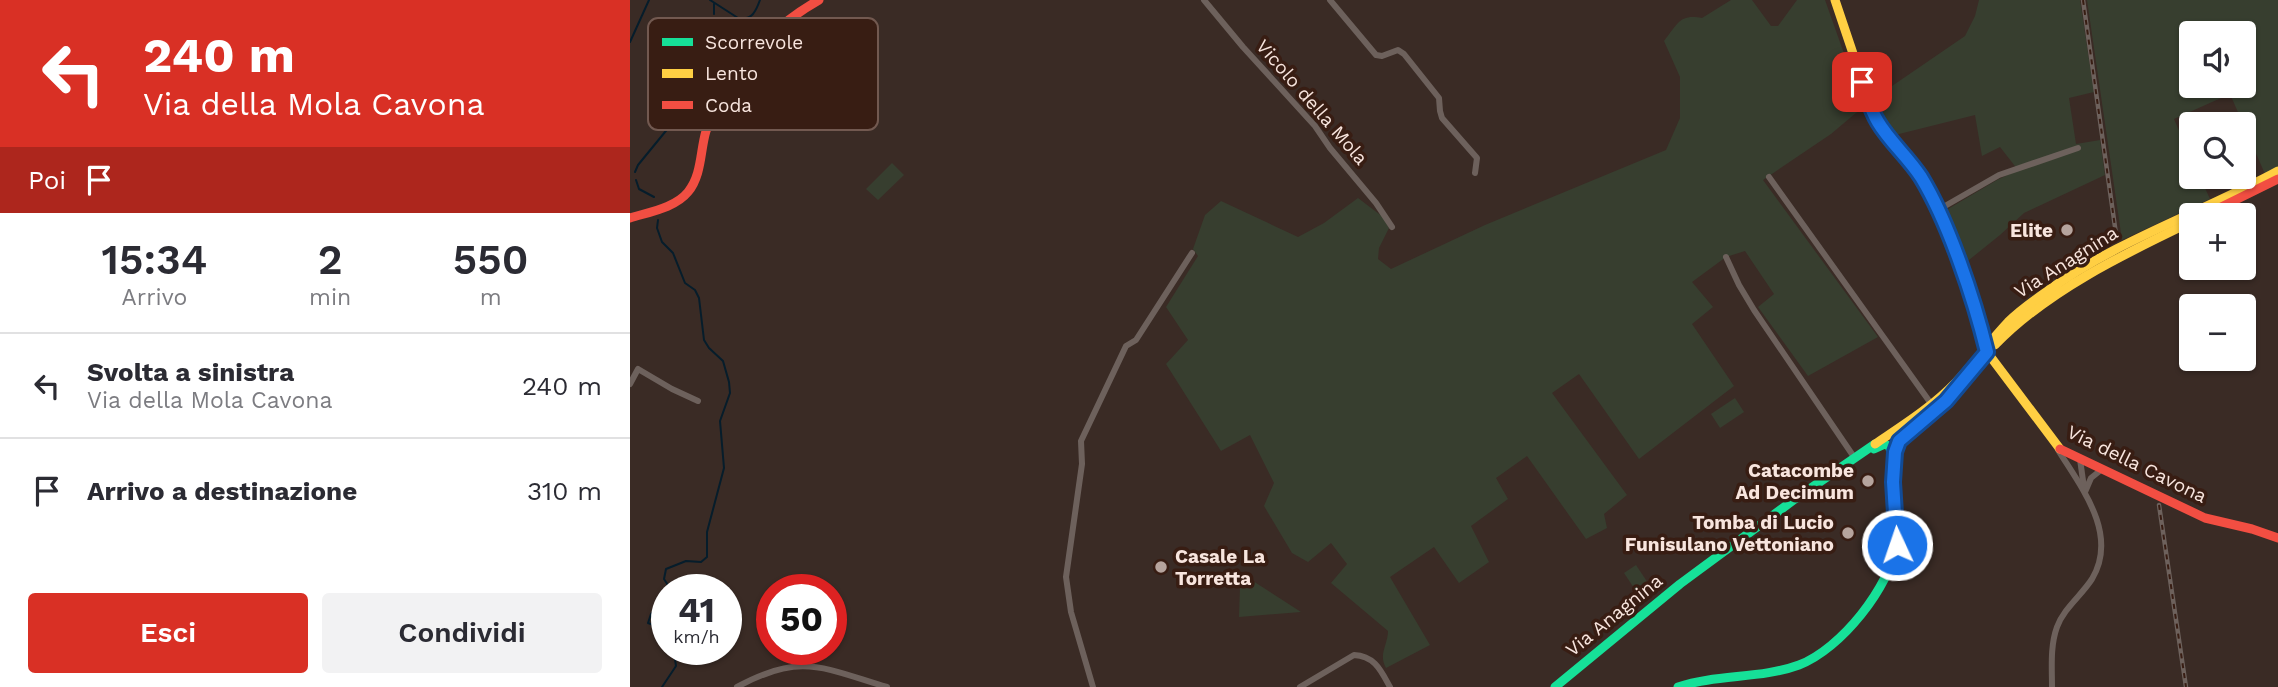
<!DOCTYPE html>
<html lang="it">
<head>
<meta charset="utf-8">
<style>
  :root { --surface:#fff; --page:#f2f2f3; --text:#2b2b33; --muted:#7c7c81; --line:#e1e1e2; --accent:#d93025 }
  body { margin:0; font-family:"Work Sans",sans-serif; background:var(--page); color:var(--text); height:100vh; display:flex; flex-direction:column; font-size:26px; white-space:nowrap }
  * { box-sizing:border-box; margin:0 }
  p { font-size:23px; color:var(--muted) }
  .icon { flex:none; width:38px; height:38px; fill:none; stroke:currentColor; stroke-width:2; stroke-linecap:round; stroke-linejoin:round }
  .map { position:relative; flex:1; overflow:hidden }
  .details { display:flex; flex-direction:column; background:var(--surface); width:630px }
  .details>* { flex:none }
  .guide { background:#d93025; color:#fff; overflow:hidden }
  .fabs { position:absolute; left:1549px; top:21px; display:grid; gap:14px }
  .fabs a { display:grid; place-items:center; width:77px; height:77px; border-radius:7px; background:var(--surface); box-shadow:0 2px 5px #0004; font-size:35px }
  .speed { position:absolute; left:21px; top:574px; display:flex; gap:14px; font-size:35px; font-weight:700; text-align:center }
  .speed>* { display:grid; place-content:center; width:91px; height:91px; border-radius:50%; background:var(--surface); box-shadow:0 2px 5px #0004; line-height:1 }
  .speed small { font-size:18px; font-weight:400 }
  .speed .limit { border:10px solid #d22; background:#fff; color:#111 }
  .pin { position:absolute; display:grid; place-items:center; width:60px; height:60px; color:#fff; margin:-30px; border-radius:14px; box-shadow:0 4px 10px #0006 }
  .me { position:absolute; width:77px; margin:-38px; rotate:357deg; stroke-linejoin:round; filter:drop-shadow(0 0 5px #0008) }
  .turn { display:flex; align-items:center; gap:24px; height:147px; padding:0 28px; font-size:32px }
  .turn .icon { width:91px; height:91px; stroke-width:2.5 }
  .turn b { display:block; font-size:49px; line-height:60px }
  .then { display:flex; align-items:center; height:66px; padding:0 28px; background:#0003; gap:14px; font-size:26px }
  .eta { display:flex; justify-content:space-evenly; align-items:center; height:119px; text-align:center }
  .eta b { font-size:42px; font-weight:600; line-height:49px }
  .cta { display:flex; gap:14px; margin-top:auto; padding:14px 28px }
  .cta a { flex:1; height:80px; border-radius:7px; background:var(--accent); color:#fff; font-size:28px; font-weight:600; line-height:80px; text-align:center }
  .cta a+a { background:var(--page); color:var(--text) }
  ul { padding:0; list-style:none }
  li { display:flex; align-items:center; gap:21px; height:105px; padding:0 28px; border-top:2px solid var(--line) }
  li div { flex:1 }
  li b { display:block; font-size:26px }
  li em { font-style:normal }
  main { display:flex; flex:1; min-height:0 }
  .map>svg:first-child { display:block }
  .green { fill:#373e2f; fill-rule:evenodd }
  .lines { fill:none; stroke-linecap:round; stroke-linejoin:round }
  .stream { stroke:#061d2b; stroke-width:2 }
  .street { stroke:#6d615c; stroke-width:6 }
  .fast { stroke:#16e098; stroke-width:9 }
  .slow { stroke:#ffcf43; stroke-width:9 }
  .jam { stroke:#f24e42; stroke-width:9 }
  .rail-casing { stroke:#6d615c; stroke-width:4.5 }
  .rail { stroke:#381d13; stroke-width:2; stroke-dasharray:5; stroke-linecap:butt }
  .route-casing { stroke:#114b97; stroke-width:18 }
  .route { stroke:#1a73e8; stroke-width:12 }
  .poi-dot { fill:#b6a49d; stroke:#381d13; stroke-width:2.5 }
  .labels { text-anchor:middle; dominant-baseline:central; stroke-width:7; stroke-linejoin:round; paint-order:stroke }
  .street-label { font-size:19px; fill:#f8e5de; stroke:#381d13 }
  .poi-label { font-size:19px; font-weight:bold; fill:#f8e5de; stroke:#381d13; text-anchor:end }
  .key { fill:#381d13; stroke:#725950; stroke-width:2 }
  .key-label { font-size:19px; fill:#f8e5de }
</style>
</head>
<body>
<main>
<section class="details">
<div class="guide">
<div class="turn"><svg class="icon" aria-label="left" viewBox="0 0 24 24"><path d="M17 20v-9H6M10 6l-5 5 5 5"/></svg><div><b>240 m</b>Via della Mola Cavona</div></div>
<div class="then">Poi<svg class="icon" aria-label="arrive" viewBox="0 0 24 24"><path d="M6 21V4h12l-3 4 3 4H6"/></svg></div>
</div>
<div class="eta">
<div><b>15:34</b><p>Arrivo</p></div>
<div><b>2</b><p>min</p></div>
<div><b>550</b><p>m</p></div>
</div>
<ul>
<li><svg class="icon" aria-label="left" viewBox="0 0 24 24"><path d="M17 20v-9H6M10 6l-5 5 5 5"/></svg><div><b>Svolta a sinistra</b><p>Via della Mola Cavona</p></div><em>240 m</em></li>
<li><svg class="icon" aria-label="arrive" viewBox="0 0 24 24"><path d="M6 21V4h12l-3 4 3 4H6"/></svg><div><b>Arrivo a destinazione</b></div><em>310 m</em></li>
</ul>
<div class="cta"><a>Esci</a><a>Condividi</a></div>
</section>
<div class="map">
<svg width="1648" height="687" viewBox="0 0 1648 687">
  <rect width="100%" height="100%" fill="#3a2b25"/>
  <g class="green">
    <path d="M 1101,0 L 1122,0 L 1141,26 L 1148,26 L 1167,0 L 1195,0 L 1233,107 L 1201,134 L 1133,180 L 1248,337 L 1178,376 L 1128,307 L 1144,294 L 1115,251 L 1096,257 L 1062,282 L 1083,307 L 1062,324 L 1104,386 L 1009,459 L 949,374 L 922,393 L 997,495 L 974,514 L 977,528 L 956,539 L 897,456 L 866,478 L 878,499 L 841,526 L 859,562 L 829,583 L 804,547 L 760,577 L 800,645 L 756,668 C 748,654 758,645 758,631 L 701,583 L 717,564 L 701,543 L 678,562 L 662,553 L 634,506 L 644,483 L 620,435 L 591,451 L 536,364 L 558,340 L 536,307 L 568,256 L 563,249 L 575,215 L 591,201 L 668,237 L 694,223 L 728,198 L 753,217 L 759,228 L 749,248 L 748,259 L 761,269 L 855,225 L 1036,150 L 1050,118 L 1050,77 L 1034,41 C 1048,24 1049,14 1072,18 Z"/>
    <path d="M 1349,0 L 1450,0 L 1464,92 L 1439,98 L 1446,144 L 1470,140 L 1475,175 L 1394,213 L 1370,235 L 1334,264 L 1313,212 L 1367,180 L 1388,170 L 1370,147 L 1352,156 L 1345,115 L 1265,135 L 1249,117 L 1243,99 L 1335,36 L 1345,16 Z"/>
    <path d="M 1457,0 L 1648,0 L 1648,166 L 1635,174 L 1600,94 L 1544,119 L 1561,158 L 1561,177 L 1570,177 L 1580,199 L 1492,240 ZM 1561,33 L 1614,33 L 1614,86 L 1561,86 Z"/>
    <path d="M 262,163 L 274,175 L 248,200 L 236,189 Z"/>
    <path d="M 1105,398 L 1114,412 L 1090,428 L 1081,414 Z"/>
    <path d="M 1006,565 L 1024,592 L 1012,600 L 994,573 Z"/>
    <path d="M 623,581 L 671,612 L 609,617 L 610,587 Z"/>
  </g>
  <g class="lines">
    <g class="stream">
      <path d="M 80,0 L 108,18 C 122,21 126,11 130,0"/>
      <path d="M 84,14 L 84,4"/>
      <path d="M 0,42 L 19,0"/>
      <path d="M 5,172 L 8,165 L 44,121 L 53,78 L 59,67 L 64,64 L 75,64 C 92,52 84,37 84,19"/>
      <path d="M 6,180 L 9,189 L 24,197"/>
      <path d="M 28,220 L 27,228 L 32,242 L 43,253 L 55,283 L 65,290 L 69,298 L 74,340 L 79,348 L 93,361 L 99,382 L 100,393 L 90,421 L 94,468 L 77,532 L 77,557 L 71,562 L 56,561 L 36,569 L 34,579 L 41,590"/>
      <path d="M 37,598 L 21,614 L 18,623 L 37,630"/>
      <path d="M 32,687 L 46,666 L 45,659 L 35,645 L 37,644"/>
    </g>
    <g class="street">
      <path d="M 574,0 L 613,47 L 685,126 L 700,148 L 746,203 L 762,227"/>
      <path d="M 700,0 L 746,55 L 752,56 L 768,50 L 774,54 L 809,98 L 810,111 L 812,118 L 847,158 L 845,173"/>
      <path d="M 1139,177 L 1302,405"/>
      <path d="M 1308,210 L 1369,175 L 1448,148"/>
      <path d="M 1096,257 L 1109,285 L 1124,310 L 1224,457"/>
      <path d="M 0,384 L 8,369 L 42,389 L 68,401"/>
      <path d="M 1450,459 L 1454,488"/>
      <path d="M 1455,492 L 1461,478 L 1471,470"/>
      <path d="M 107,687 C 171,652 193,668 257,687"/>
      <path d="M 463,687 L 441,612 L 436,577 L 452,464 L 451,441 L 496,346 L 506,340 L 562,253"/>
      <path d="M 670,687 L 724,655 C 745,656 751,671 760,687"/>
      <path d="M 1422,687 C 1422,668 1420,646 1427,627 C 1434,608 1451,596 1462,579 C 1489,534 1451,487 1428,450"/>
    </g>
    <g class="fast">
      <path d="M 925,687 L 1050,584 L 1165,499 L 1245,444"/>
      <path d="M 1048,687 C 1087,674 1131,679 1169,665 C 1211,649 1260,587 1267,543 C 1270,525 1265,508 1263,490 C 1262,476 1262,461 1260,447 L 1255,444 L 1244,449"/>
    </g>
    <g class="slow">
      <path d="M 1205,0 L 1243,113 L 1253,129 L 1284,166 L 1308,210 L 1330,267 L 1357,352 L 1430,449"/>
      <path d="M 1365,345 C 1417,291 1494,254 1561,222"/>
      <path d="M 1245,444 C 1273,425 1302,407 1326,382 C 1344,363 1360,341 1378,322 C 1389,311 1403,301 1416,292 C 1487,240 1571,213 1648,171"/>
    </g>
    <g class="jam">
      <path d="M 1575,215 L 1648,179"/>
      <path d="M 0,218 C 19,212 45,208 58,192 C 72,175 70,151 76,131 C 81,116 90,102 98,88 C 122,50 150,22 189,0"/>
      <path d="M 1430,449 L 1575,518 L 1622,529 L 1648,538"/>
      <path d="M 1265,458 L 1266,448 L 1271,438 L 1306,410 L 1331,385"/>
    </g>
    <defs>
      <g id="rail">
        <path d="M 1453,0 L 1486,234"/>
        <path d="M 1529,505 L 1556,687"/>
      </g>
    </defs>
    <use href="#rail" class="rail-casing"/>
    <use href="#rail" class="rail"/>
  </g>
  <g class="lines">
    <defs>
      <path id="route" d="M 1232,82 C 1237,95 1240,109 1248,122 C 1260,142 1278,157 1291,177 C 1319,223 1344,299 1357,352 L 1316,401 L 1269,441 L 1265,452 L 1263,482 L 1267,545"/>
    </defs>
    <use href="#route" class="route-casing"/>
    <use href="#route" class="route"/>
  </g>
  <g class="poi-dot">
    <circle cx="1437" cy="230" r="7"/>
    <circle cx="1238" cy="481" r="7"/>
    <circle cx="1218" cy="533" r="7"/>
    <circle cx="531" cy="567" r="7"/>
  </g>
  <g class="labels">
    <g class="street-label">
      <text transform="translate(682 102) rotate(49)">Vicolo della Mola</text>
      <text transform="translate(1436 262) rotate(-32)">Via Anagnina</text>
      <text transform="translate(1507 464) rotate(26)">Via della Cavona</text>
      <text transform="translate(984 615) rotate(-39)">Via Anagnina</text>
    </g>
    <g class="poi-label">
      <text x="1423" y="230">Elite</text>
      <text x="1224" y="470">Catacombe<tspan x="1224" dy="22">Ad Decimum</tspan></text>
      <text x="1204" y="522">Tomba di Lucio<tspan x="1204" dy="22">Funisulano Vettoniano</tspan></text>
      <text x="545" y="556" text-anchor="start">Casale La<tspan x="545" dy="22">Torretta</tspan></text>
    </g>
  </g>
  <rect x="18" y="18" width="230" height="112" rx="10" class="key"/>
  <rect x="32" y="38" width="31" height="8" fill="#16e098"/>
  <rect x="32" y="69" width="31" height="9" fill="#ffcf43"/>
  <rect x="32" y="101" width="31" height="8" fill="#f24e42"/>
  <g class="key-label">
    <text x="75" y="49">Scorrevole</text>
    <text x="75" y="80">Lento</text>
    <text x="75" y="112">Coda</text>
  </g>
</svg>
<div class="fabs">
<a><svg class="icon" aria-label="sound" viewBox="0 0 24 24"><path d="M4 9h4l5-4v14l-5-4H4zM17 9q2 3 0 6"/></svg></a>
<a><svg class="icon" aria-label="search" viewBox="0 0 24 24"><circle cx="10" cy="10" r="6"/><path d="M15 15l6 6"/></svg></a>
<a>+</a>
<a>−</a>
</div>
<div class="speed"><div>41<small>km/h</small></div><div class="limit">50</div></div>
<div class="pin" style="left:1232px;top:82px;background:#d93025"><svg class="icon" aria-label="arrive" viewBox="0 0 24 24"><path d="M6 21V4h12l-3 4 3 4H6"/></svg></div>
<svg class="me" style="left:1267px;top:545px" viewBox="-20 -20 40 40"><circle r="17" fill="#1a73e8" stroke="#fff" stroke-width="3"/><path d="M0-11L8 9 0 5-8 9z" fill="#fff"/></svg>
</div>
</main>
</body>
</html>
